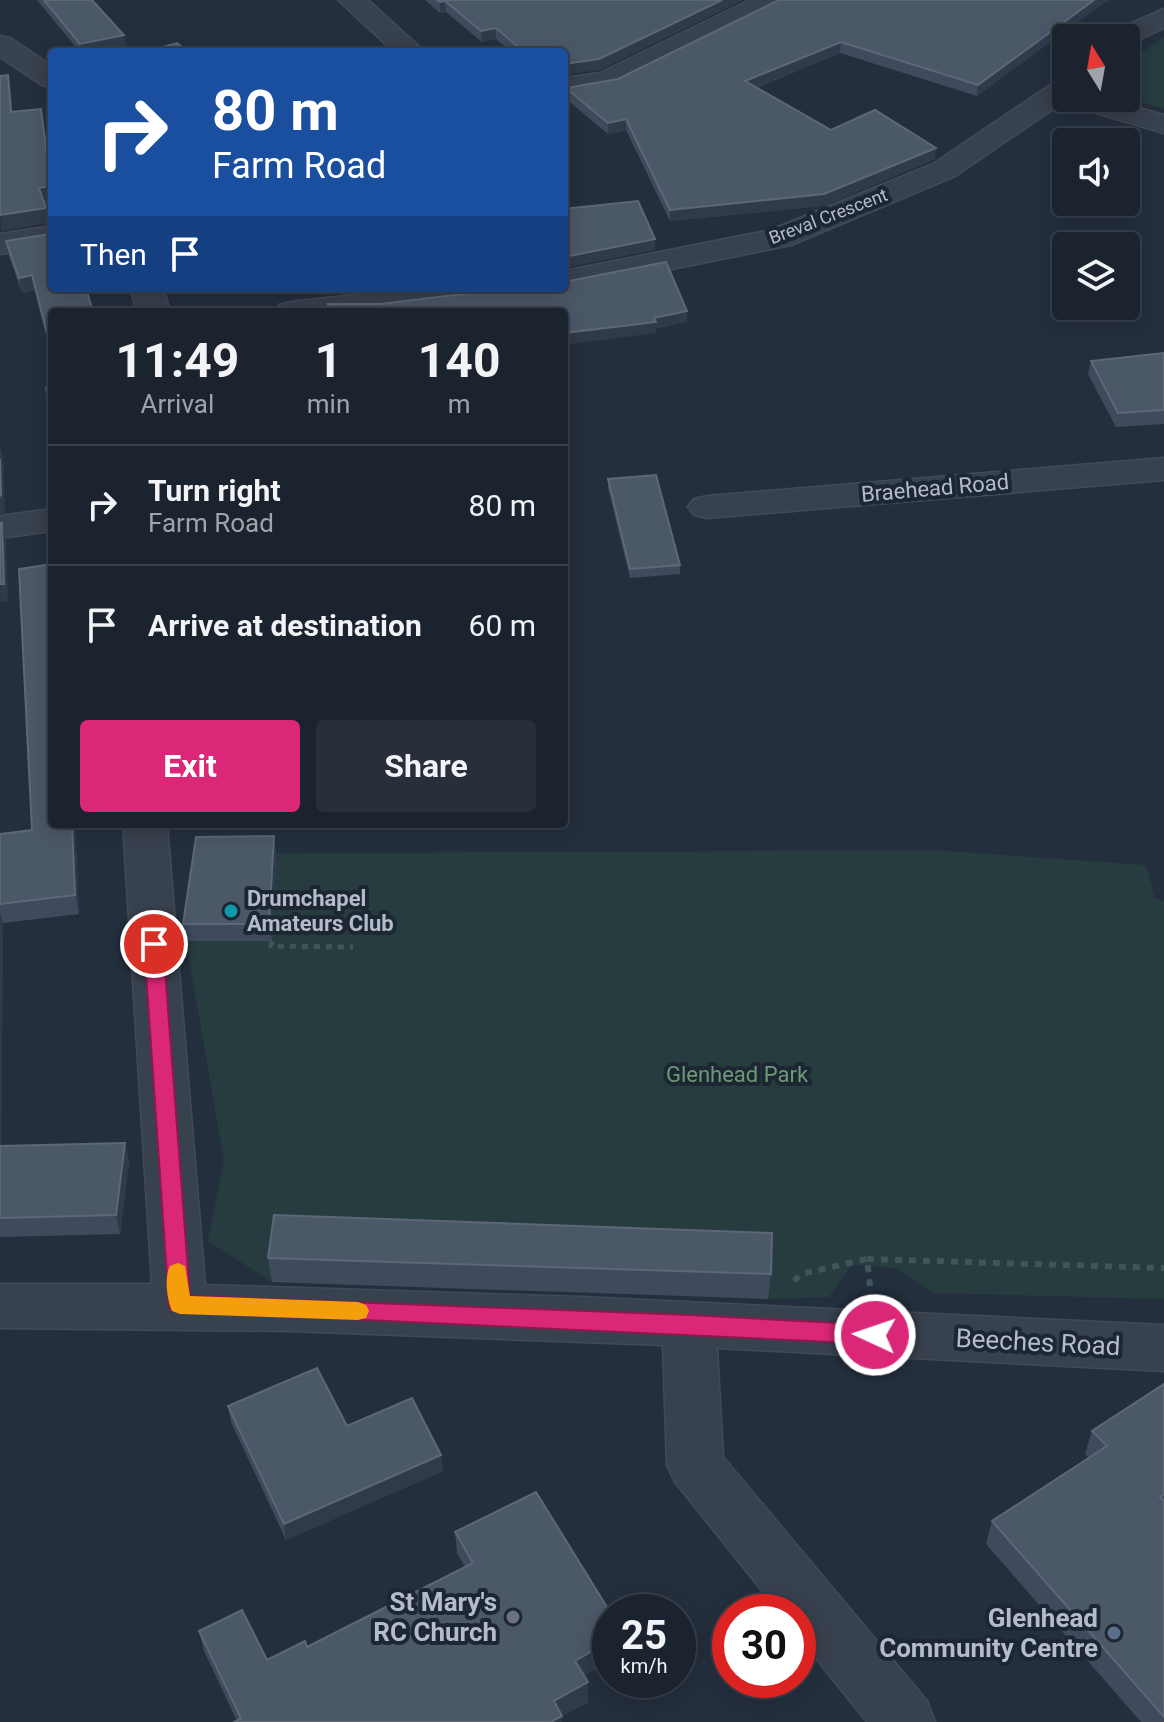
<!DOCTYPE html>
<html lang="en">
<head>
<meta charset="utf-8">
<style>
  :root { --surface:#1b232e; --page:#282f3a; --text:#f1f3f6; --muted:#a0a4aa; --line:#39404a; --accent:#db2777 }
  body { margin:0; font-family:Roboto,sans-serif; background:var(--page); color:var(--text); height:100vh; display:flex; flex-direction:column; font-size:30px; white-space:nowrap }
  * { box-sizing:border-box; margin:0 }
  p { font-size:26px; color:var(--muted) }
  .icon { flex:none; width:44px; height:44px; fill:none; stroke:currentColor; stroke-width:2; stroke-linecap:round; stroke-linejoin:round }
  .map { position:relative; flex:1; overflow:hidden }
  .panel { position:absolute; left:48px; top:308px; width:520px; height:520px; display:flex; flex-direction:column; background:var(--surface); border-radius:8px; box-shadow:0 4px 20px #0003,0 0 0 2px var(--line) }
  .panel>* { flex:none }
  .top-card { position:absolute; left:48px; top:48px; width:520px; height:244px; border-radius:8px; box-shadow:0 4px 20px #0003,0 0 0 2px var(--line); background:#1a4fa0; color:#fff; overflow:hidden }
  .needle { width:52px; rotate:349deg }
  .fabs { position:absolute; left:1052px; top:24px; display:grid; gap:16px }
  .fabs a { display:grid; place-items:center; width:88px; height:88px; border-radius:8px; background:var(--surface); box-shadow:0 4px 20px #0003,0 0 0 2px var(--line); font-size:40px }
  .speed { position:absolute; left:592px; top:1594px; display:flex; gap:16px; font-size:40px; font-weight:700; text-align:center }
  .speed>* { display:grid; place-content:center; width:104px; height:104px; border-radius:50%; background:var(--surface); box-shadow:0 4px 20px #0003,0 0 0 2px var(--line); line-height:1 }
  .speed small { font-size:20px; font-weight:400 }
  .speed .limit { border:12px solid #d22; background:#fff; color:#111 }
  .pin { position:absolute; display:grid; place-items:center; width:68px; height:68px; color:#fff; margin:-34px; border:4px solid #fff; border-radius:50%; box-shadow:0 2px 8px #0007 }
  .me { position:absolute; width:88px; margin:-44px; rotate:273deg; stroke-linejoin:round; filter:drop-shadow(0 0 6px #0008) }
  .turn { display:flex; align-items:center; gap:28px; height:168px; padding:0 32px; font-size:36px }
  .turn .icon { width:104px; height:104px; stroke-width:2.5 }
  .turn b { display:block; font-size:56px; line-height:68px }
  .then { display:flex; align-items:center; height:76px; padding:0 32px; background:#0003; gap:16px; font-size:30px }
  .eta { display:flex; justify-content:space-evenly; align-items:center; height:136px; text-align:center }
  .eta b { font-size:48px; font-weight:700; line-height:56px }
  .action { display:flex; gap:16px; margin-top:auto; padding:16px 32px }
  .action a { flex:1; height:92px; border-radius:8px; background:var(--accent); color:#fff; font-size:32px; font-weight:700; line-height:92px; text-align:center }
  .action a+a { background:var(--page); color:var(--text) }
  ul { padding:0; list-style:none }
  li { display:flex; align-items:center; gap:24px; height:120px; padding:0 32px; border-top:2px solid var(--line) }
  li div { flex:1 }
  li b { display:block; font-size:30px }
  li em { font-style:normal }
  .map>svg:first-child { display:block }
  .green { fill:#263c3f }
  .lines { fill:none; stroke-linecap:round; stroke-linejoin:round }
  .minor-casing { stroke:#414a57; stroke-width:3 }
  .path-far1 { stroke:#3f5557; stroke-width:5; stroke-dasharray:6 6; stroke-linecap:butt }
  .path { stroke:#3f5557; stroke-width:6; stroke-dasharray:7 7; stroke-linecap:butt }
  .minor { fill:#38414e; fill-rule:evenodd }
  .wall { fill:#3f4b5c }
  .shaded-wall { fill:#2f3b4b }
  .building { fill:#4b5868; stroke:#5c6777; stroke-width:2 }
  .route { fill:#db2777; stroke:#8e194d; stroke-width:2 }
  .slow { fill:#f59e0b }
  .culture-dot { fill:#0f9aa8; stroke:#1d2633; stroke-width:3 }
  .worship-dot { fill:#6b7280; stroke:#1d2633; stroke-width:3 }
  .service-dot { fill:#5c6f8a; stroke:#1d2633; stroke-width:3 }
  .labels { text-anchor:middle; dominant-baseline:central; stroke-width:8; stroke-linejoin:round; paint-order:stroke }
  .far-street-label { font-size:18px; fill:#b4bcc9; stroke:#1d2633 }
  .street-label { font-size:22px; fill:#b4bcc9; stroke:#1d2633 }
  .poi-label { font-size:22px; font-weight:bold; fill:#b4bcc9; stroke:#1d2633; text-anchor:start }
  .park-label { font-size:22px; fill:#6b9a76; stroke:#1d2633 }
  .near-street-label { font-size:26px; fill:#b4bcc9; stroke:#1d2633 }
  .near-poi-label { font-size:26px; font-weight:bold; fill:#b4bcc9; stroke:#1d2633; text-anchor:end }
</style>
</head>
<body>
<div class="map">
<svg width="1164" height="1722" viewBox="0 0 1164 1722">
  <rect width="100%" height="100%" fill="#242f3e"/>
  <g class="green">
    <path d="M 1164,37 L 1164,109 C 1132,100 1126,97 1126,63 Z"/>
    <path d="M 931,850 L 1146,865 L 1155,898 L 1164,901 L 1164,1299 L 933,1293 L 896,1268 L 852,1265 L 829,1297 L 769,1299 L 272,1282 L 208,1241 L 224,1161 L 186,941 L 199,854 Z"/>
  </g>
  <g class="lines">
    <defs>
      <g id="minor">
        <path d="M 338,0 L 368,0 L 425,52 L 394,52 Z"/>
        <path d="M 750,0 L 785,0 L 781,6 L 617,87 L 564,96 L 564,78 L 600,73 Z"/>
        <path d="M 1164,9 L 1164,28 L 1126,45 L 1126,38 L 1107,38 L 1111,32 Z"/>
        <path d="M 0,36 L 10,38 L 52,66 L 52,88 L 42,85 L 0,57 Z"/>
        <path d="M 1066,78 L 1066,98 L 1105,98 L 1164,115 L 1164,133 L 1062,103 L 955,176 L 791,245 L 564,291 L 553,288 L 564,288 L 564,271 L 771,230 L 933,164 L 1056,81 Z"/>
        <path d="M 52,226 L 52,246 L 0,254 L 0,234 Z"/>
        <path d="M 131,288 L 163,288 L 170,312 L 136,312 Z"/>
        <path d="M 418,288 L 523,288 L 519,295 L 507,298 L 380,312 L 274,312 L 279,305 L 291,302 Z"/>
        <path d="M 1164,458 L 1164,480 L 707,518 L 694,515 L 688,507 L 694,499 L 707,496 Z"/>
        <path d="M 52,509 L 52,531 L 0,538 L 0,516 Z"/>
        <path d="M 123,824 L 167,824 L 205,1285 L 582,1297 L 1164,1325 L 1164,1371 L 717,1348 L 723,1457 L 927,1701 L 935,1722 L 867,1722 L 798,1636 L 798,1612 L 779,1612 L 675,1482 L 667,1465 L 663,1345 L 291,1331 L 0,1328 L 0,1284 L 152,1284 Z"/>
      </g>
    </defs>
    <use href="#minor" class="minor-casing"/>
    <path class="path-far1" d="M 272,941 L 271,946 L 353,947"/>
    <g class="path">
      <path d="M 867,1259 L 1164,1268"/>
      <path d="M 794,1281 L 801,1274 L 867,1259 L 870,1286"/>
    </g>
    <use href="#minor" class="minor"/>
  </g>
  <g class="wall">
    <path d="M 37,0 L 92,0 L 126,45 L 94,52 L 80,52 Z"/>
    <path d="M 425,0 L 743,0 L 599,70 L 564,52 L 512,52 L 496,39 L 482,42 L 446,12 L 440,13 Z"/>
    <path d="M 779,0 L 1098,7 L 977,96 L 840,53 L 756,88 L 831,130 L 935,159 L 823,206 L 670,221 L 626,130 L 608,134 L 566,99 L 566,88 L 618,79 Z"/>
    <path d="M 6,241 L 52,312 L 52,358 L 35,290 L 22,293 L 9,256 Z"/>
    <path d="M 1164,353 L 1164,424 L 1116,427 L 1088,374 L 1091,361 Z"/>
    <path d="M 608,479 L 680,565 L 680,574 L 630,578 L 608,488 Z"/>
    <path d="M 52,824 L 75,824 L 79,914 L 3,923 L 1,1146 L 125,1143 L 129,1162 L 120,1234 L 0,1237 L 0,834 L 32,830 Z"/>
    <path d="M 274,836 L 276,854 L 272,941 L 186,941 L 183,924 Z"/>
    <path d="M 268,1258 L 771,1274 L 768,1299 L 272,1282 Z"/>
    <path d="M 1164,1384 L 1164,1722 L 1141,1722 L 986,1544 L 992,1521 L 1089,1458 L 1085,1454 L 1092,1431 Z"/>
    <path d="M 228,1406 L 347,1426 L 441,1455 L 443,1471 L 286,1540 L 231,1422 Z"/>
    <path d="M 455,1532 L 610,1612 L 610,1661 L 584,1676 L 588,1682 L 588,1702 L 562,1716 L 237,1721 L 204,1651 L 199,1631 L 267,1660 L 307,1647 L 465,1567 L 457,1553 Z"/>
  </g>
  <g class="shaded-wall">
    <path d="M 722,0 L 743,0 L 599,70 L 564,75 L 564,64 Z"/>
    <path d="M 1094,0 L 1110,0 L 1098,7 L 977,96 L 978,85 Z"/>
    <path d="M 445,1 L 446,12 L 440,13 L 440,2 Z"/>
    <path d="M 496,28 L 496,39 L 482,42 L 481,31 Z"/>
    <path d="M 124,35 L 126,45 L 94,52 L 81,52 L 80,44 Z"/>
    <path d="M 841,42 L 840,53 L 744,92 L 745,81 Z"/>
    <path d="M 8,75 L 11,90 L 14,127 L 11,112 Z"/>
    <path d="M 626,119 L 626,130 L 608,134 L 608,123 Z"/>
    <path d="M 43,124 L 52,189 L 52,202 L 41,204 L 39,188 Z"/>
    <path d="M 936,148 L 935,159 L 823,206 L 670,221 L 670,210 Z"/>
    <path d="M 46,208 L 49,223 L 1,231 L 0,215 Z"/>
    <path d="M 655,239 L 655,250 L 564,268 L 564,257 Z"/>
    <path d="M 32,275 L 35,290 L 22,293 L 19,278 Z"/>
    <path d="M 324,288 L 391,288 L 324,295 Z"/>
    <path d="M 687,311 L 687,322 L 656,329 L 656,333 L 564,345 L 564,333 L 654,318 Z"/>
    <path d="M 0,444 L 3,457 L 5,512 L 0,515 Z"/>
    <path d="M 2,523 L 6,540 L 8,601 L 0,602 Z"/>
    <path d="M 72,824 L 75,824 L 79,914 L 75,895 Z"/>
    <path d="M 274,836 L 276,854 L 272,941 L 269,924 Z"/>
    <path d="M 0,912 L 3,923 L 1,1166 L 0,1162 Z"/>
    <path d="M 125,1143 L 129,1162 L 120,1234 L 116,1215 Z"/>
    <path d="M 441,1455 L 443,1471 L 286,1540 L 284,1524 Z"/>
    <path d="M 610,1641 L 610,1661 L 575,1681 L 575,1661 Z"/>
    <path d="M 588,1682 L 588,1702 L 562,1716 L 562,1722 L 552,1722 L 554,1701 Z"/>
  </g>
  <g class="building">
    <path d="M 44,0 L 92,0 L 124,35 L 80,44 Z"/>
    <path d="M 437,0 L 722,0 L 599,59 L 564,64 L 564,52 L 524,52 L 496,28 L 481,31 L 445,1 L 440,2 Z"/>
    <path d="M 779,0 L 1094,0 L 978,85 L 841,42 L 745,81 L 831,130 L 875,110 L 936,148 L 824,194 L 670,210 L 626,119 L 608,123 L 566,88 L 618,79 Z"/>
    <path d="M 177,43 L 188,52 L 145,52 Z"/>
    <path d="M 8,75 L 11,112 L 41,109 L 51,186 L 39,188 L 46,208 L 0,215 L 0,76 Z"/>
    <path d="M 638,201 L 655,239 L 564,257 L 564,209 Z"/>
    <path d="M 52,225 L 52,288 L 86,288 L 93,312 L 52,312 L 52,354 L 32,275 L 19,278 L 6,241 L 50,234 Z"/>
    <path d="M 666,262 L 687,311 L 654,318 L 656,322 L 564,333 L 564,312 L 330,312 L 328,304 L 380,304 L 514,288 L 564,288 L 564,282 Z"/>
    <path d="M 1164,353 L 1164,410 L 1118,413 L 1091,361 Z"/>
    <path d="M 46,388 L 52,388 L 52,430 Z"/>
    <path d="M 0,459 L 1,495 L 0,496 Z"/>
    <path d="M 656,475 L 680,565 L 630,569 L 608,479 Z"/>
    <path d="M 0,523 L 2,523 L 4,584 L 0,584 Z"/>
    <path d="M 52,564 L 52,824 L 72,824 L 75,895 L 0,904 L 0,834 L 32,830 L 19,569 Z"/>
    <path d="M 274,836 L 269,924 L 183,924 L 196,837 Z"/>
    <path d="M 125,1143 L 116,1215 L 0,1218 L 0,1146 Z"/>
    <path d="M 274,1215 L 772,1233 L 771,1274 L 268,1258 Z"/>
    <path d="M 317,1368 L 347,1426 L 412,1398 L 441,1455 L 284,1524 L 228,1406 Z"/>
    <path d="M 1164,1384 L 1164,1494 L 1160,1497 L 1164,1501 L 1164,1717 L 992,1521 L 1107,1446 L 1092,1431 Z"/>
    <path d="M 536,1492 L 610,1612 L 610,1641 L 575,1661 L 588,1682 L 554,1701 L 562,1716 L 552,1721 L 553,1722 L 234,1722 L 241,1718 L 199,1631 L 242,1610 L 267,1660 L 305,1641 L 307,1647 L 473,1563 L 455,1532 Z"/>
  </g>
  <path class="route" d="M 154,937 L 163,944 L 190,1296 L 689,1315 L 875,1325 L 883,1328 L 886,1335 L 883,1341 L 875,1344 L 172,1311 L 169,1305 L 144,944 Z"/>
  <path class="slow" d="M 178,1263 L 185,1266 L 190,1296 L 358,1302 L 366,1305 L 369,1311 L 366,1318 L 358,1320 L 180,1314 L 172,1311 C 167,1300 164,1277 170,1266 Z"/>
  <circle class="culture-dot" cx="231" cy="911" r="8"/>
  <circle class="worship-dot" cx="513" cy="1617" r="8"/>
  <circle class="service-dot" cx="1114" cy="1633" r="8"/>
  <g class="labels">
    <g class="far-street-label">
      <text transform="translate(828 216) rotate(-21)">Breval Crescent</text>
    </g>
    <g class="street-label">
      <text transform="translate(935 488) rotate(-5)">Braehead Road</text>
    </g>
    <g class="poi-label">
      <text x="247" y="898">Drumchapel<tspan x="247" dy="25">Amateurs Club</tspan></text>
    </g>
    <g class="park-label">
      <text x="737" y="1074">Glenhead Park</text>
    </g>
    <g class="near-street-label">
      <text transform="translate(1038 1342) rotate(3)">Beeches Road</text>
    </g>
    <g class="near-poi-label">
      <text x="497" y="1602">St Mary's<tspan x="497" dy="30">RC Church</tspan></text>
      <text x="1098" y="1618">Glenhead<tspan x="1098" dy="30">Community Centre</tspan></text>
    </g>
  </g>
</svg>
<div class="fabs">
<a><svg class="needle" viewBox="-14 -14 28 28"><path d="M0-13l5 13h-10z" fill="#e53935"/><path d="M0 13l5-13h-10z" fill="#a0a4aa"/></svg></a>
<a><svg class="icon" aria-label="sound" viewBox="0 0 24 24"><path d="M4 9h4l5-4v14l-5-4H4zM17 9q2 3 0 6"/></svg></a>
<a><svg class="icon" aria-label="layers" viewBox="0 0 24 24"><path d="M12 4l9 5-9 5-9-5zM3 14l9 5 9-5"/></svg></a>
</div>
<div class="speed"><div>25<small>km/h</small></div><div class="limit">30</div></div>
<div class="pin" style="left:154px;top:944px;background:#d93025"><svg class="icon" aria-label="arrive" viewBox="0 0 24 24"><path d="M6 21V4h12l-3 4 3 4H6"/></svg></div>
<svg class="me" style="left:875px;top:1335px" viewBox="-20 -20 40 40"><circle r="17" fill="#db2777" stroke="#fff" stroke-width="3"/><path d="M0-11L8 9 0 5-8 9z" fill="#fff"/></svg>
<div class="top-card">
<div class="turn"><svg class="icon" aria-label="right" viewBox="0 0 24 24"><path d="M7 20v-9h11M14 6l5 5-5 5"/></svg><div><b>80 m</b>Farm Road</div></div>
<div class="then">Then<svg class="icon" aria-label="arrive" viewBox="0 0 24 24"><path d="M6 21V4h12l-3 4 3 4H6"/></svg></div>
</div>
<section class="panel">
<div class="eta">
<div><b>11:49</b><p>Arrival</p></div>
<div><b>1</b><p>min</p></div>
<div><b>140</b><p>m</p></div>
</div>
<ul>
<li><svg class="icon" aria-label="right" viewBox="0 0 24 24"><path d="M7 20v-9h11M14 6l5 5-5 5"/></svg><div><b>Turn right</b><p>Farm Road</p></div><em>80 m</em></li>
<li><svg class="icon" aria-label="arrive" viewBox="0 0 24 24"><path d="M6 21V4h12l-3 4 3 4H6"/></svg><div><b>Arrive at destination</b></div><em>60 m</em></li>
</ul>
<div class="action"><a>Exit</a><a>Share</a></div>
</section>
</div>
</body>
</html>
